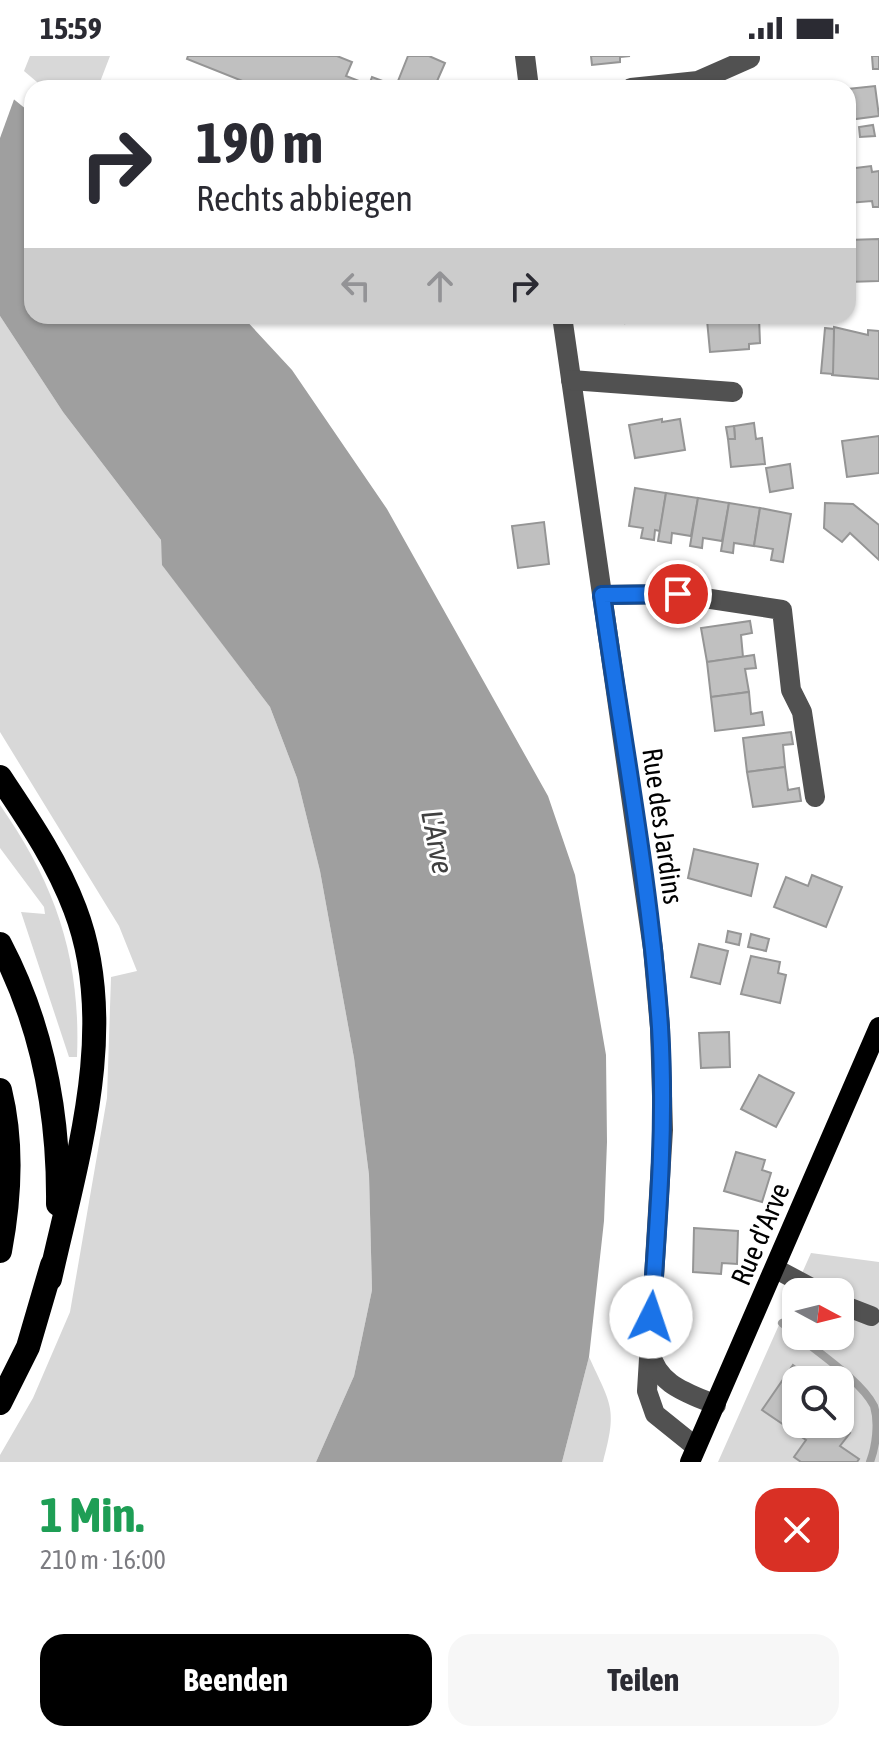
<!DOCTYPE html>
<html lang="de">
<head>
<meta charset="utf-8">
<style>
  :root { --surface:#fff; --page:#f7f7f7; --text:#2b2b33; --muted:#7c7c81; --accent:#000 }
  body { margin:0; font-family:"Asap Condensed",sans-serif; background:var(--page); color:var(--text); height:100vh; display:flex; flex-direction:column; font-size:30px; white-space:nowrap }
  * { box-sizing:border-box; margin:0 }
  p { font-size:26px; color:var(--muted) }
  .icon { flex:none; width:44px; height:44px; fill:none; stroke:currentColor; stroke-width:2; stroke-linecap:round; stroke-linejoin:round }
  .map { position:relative; height:1406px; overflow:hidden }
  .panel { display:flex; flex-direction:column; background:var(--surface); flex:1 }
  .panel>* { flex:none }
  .banner { position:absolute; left:24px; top:24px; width:832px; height:244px; border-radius:24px; box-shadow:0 2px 6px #0004; background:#fff; color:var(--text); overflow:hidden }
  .needle { width:52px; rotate:97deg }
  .buttons { position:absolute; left:782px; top:1222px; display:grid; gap:16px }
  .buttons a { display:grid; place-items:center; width:72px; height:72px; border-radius:16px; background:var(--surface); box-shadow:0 2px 6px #0004; font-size:40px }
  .pin { position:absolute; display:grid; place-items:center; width:68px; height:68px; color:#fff; margin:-34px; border:4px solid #fff; border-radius:50%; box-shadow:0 2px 8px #0007 }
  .me { position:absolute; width:88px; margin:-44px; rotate:4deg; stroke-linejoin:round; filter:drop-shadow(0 0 6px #0008) }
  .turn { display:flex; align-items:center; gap:28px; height:168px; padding:0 40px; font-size:36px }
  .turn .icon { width:104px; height:104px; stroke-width:2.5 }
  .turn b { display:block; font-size:56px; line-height:68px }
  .lanes { display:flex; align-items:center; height:76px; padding:0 40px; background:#0003; justify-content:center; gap:40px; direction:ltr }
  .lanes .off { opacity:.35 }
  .round { display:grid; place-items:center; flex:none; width:84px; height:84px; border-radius:24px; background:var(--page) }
  .summary { display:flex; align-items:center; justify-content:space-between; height:136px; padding:0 40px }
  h1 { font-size:48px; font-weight:700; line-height:60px; color:#1e9e55 }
  .action { display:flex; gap:16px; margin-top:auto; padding:16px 40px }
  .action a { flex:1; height:92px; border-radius:24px; background:var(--accent); color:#fff; font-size:32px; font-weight:700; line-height:92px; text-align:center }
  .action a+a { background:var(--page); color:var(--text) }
  .status { display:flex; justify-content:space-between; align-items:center; height:56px; padding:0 40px; background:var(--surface); direction:ltr }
  .status svg { height:22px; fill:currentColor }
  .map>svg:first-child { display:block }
  .green { fill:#d8d8d8; fill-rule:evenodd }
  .water { fill:#9f9f9f }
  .pier { fill:#fff }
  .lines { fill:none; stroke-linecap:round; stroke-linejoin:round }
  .stream { stroke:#9f9f9f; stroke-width:8 }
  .building { fill:#c0c0c0; stroke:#959595; stroke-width:2 }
  .minor { stroke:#515151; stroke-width:20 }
  .major { stroke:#000; stroke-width:20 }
  .highway { stroke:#000; stroke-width:24 }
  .route-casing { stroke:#114b97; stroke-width:20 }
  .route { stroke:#1a73e8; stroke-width:14 }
  .labels { text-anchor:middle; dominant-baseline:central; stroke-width:6; stroke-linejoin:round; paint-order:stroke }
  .street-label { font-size:28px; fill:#000; stroke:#fff }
  .water-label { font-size:30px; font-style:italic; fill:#404040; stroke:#fff }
</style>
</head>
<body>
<div class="status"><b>15:59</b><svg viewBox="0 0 49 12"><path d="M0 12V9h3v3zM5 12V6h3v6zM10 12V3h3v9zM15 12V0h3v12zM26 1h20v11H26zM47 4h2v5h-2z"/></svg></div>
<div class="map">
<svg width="879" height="1406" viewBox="0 0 879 1406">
  <rect width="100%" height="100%" fill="#fff"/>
  <g class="green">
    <path d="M 30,0 L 110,0 L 100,26 L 107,32 L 44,32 L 24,15 Z"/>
    <path d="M 0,260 L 63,356 L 161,484 L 163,509 L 270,651 L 297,722 L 320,815 L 354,1002 L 369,1119 L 372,1234 L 354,1320 L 316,1406 L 0,1406 L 0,1399 L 33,1342 L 70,1256 L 107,1042 L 111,921 L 137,915 L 119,870 L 0,676 Z"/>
    <path d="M 0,749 C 56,829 81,903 77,1001 L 69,1001 L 21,856 L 45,858 L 44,851 L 0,792 Z"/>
    <path d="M 811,1197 L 879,1206 L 879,1406 L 718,1406 ZM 796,1236 L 840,1236 L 840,1280 L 796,1280 ZM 796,1324 L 840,1324 L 840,1368 L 796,1368 Z"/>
    <path d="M 589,1301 C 611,1349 618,1352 603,1406 L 562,1406 Z"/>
  </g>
  <path class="water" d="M 0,32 L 32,58 L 32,260 L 242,260 L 292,314 L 387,453 L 548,740 L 575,819 L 606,999 L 607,1086 L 604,1165 L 589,1301 L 562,1406 L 316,1406 L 354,1320 L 372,1234 L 369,1119 L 354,1002 L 320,815 L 297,722 L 270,651 L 162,509 L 161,484 L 63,356 L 0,260 Z"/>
  <path class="pier" d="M 0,28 L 16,38 L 0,82 Z"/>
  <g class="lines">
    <g class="stream">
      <path d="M 782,1267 L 796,1278"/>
      <path d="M 798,1280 C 819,1297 862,1326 874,1350 C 879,1367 876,1390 870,1406"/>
    </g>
  </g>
  <g class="building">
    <path d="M 188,0 L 337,0 L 352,6 L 346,20 L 369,29 L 372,21 L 396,30 L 408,0 L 429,0 L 445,7 L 434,32 L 260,32 L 187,3 Z"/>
    <path d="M 591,0 L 630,0 L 620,1 L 620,6 L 592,9 Z"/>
    <path d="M 872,0 L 879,0 L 879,13 L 873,13 Z"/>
    <path d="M 875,30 L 879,60 L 848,64 L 848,33 Z"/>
    <path d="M 873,69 L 875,80 L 860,81 L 859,71 Z"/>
    <path d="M 871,110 L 872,116 L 879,115 L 879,151 L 873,151 L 872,145 L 848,147 L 848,113 Z"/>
    <path d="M 879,183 L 879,225 L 848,226 L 848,184 Z"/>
    <path d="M 624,260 L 670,260 L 625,267 Z"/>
    <path d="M 759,261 L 760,287 L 749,288 L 749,293 L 710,296 L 707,264 Z"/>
    <path d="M 834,271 L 868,279 L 868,274 L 879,275 L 879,323 L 832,319 Z"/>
    <path d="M 825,272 L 834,273 L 833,318 L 821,317 Z"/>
    <path d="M 662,363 L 662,366 L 680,363 L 685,394 L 635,402 L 629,369 Z"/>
    <path d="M 754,367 L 756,383 L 762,382 L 765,408 L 731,411 L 728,383 L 735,383 L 734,370 Z"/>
    <path d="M 734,370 L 735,383 L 728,383 L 726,371 Z"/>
    <path d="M 879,380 L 879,417 L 847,421 L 842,385 Z"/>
    <path d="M 790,408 L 793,432 L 770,436 L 766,412 Z"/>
    <path d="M 635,432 L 666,437 L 660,475 L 655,474 L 654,484 L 641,482 L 643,472 L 629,470 Z"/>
    <path d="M 666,437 L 698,442 L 691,480 L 672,477 L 671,487 L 658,485 Z"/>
    <path d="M 698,442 L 729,447 L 722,485 L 703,482 L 702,492 L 690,490 Z"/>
    <path d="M 729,447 L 760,452 L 754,490 L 734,487 L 733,497 L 721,495 Z"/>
    <path d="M 825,447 L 853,448 L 879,469 L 879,504 L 850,477 L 842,486 L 824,472 Z"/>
    <path d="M 760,452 L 791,458 L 783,506 L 771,504 L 773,493 L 754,490 Z"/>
    <path d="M 544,466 L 549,508 L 518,512 L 512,470 Z"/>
    <path d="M 750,565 L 752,577 L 741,579 L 743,601 L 707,606 L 701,572 Z"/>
    <path d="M 754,599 L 756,612 L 745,613 L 749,636 L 711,641 L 707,606 Z"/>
    <path d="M 749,636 L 751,658 L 762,656 L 764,669 L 715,675 L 711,641 Z"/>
    <path d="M 791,676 L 793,688 L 783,689 L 785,711 L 747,716 L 743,682 Z"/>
    <path d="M 785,711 L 788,734 L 799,732 L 801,745 L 753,751 L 747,716 Z"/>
    <path d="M 694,793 L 758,808 L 751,840 L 688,822 Z"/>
    <path d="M 812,819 L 842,831 L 826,871 L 774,851 L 786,821 L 808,830 Z"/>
    <path d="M 728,875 L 741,878 L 739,889 L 726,886 Z"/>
    <path d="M 751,878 L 769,883 L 766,895 L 748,891 Z"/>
    <path d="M 699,888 L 728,895 L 720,928 L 691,921 Z"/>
    <path d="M 751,900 L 780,906 L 778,917 L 786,919 L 780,947 L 741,938 Z"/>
    <path d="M 729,976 L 730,1011 L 701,1012 L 699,977 Z"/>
    <path d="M 759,1019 L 794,1037 L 776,1071 L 741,1053 Z"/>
    <path d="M 736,1096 L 765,1104 L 762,1114 L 771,1117 L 762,1146 L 724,1135 Z"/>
    <path d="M 694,1172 L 738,1175 L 737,1208 L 722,1207 L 721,1218 L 693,1216 Z"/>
    <path d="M 793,1309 L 814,1324 L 796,1324 L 796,1368 L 836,1368 L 850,1377 L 840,1390 L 859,1403 L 857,1406 L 801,1406 L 794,1401 L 806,1384 L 762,1354 Z"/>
  </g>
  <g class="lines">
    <g class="minor">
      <path d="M 525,0 L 529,32"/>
      <path d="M 631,32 L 698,25 L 750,2"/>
      <path d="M 562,260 L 653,893 L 660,972 L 663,1074 L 647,1335 L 655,1358 L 696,1391"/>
      <path d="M 571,324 L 733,336"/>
      <path d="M 602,539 L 678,538 L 782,554 L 791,634 L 802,656 L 815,741"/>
      <path d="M 776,1213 L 819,1236"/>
      <path d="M 840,1248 L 871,1260"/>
      <path d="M 650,1295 C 657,1329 688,1337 716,1349"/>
    </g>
    <path class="major" d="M 690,1406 L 879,971"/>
    <g class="highway">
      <path d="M 0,721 C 28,763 57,805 75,853 C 120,970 76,1106 50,1223"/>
      <path d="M 0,888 C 42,968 59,1058 58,1148"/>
      <path d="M 0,1034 C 13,1087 10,1142 0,1195"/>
      <path d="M 0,1347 L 28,1291 L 52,1209"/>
    </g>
  </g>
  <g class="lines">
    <defs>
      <path id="route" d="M 651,1261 C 658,1165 666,1068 660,971 C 650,826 622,682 602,539 L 678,538"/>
    </defs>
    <use href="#route" class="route-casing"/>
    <use href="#route" class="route"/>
  </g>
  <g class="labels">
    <g class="street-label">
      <text transform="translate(663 770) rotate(82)">Rue des Jardins</text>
      <text transform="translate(760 1178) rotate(-67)">Rue d'Arve</text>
    </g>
    <g class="water-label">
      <text transform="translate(438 786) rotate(79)">L'Arve</text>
    </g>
  </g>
</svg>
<div class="buttons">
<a><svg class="needle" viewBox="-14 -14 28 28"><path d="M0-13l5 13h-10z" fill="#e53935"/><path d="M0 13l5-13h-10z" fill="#7c7c81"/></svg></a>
<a><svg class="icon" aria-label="search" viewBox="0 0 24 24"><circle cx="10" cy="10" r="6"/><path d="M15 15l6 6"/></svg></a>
</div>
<div class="pin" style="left:678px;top:538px;background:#d93025"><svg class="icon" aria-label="arrive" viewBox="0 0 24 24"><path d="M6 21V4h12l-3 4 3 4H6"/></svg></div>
<svg class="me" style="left:651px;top:1261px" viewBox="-20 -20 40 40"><circle r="19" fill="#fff"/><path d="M0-13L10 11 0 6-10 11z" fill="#1a73e8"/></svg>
<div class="banner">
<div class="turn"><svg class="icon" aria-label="right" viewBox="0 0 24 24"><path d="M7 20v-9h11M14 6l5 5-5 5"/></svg><div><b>190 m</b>Rechts abbiegen</div></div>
<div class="lanes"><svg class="icon off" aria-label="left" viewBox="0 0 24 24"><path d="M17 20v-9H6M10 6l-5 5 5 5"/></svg><svg class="icon off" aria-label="ahead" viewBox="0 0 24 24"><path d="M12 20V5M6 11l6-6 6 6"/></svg><svg class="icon" aria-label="right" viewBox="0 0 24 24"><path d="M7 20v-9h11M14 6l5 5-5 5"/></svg></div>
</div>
</div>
<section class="panel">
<div class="summary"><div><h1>1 Min.</h1><p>210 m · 16:00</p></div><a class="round" style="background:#d93025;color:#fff"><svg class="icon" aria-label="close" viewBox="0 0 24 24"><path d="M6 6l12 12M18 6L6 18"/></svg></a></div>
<div class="action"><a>Beenden</a><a>Teilen</a></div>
</section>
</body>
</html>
